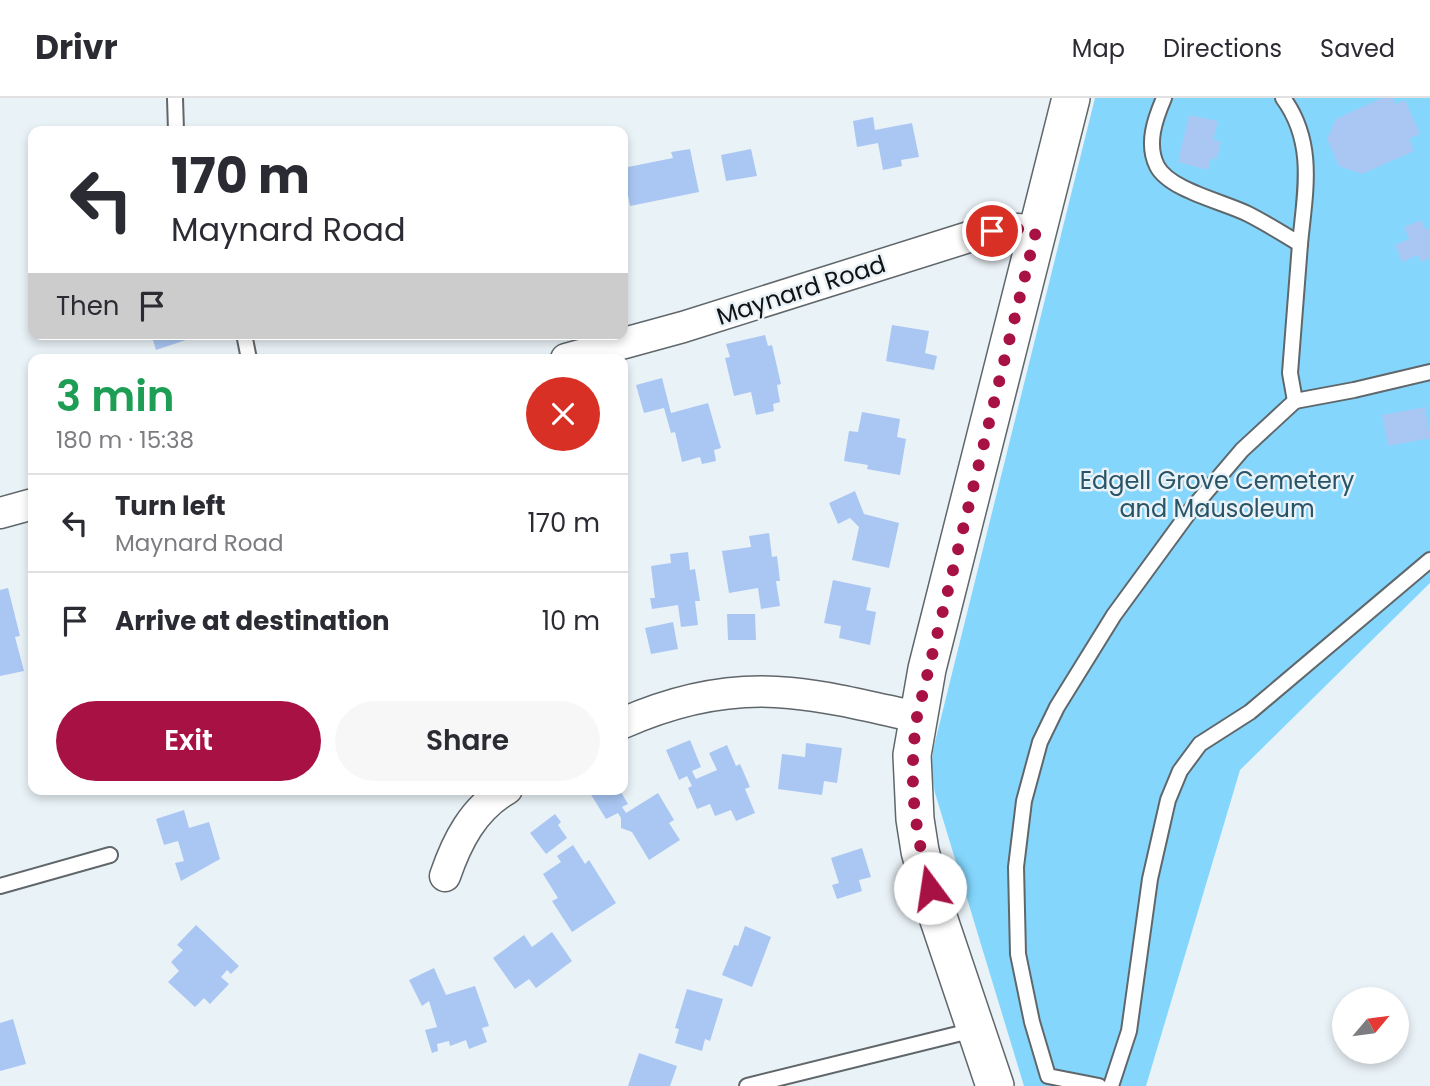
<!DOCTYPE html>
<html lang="en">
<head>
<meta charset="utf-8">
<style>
  :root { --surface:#fff; --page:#f7f7f7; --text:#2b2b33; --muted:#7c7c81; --line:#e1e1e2; --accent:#a81143 }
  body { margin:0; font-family:Poppins,sans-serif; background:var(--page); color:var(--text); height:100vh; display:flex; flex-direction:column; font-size:26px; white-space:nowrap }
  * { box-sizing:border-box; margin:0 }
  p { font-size:23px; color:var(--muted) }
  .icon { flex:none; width:38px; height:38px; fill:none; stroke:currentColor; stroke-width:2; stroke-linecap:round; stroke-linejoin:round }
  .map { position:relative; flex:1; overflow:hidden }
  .side { position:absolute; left:28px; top:256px; width:600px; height:441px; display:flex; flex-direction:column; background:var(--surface); border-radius:14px; box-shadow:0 4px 10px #0003 }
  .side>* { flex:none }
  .guide { position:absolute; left:28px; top:28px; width:600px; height:214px; border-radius:14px; box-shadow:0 4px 10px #0003; background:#fff; color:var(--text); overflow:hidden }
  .needle { width:46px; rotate:61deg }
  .buttons { position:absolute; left:1332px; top:889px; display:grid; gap:14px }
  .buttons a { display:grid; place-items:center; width:77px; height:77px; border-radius:50%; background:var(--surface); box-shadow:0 4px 10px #0003; font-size:35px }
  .pin { position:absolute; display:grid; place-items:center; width:60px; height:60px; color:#fff; margin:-30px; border:4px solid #fff; border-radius:50%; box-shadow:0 2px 7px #0007 }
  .me { position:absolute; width:77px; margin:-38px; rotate:346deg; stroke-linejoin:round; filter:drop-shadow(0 0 5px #0008) }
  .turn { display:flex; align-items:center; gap:24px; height:147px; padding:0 28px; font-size:32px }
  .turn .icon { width:91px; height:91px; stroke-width:2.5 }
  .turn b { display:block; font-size:49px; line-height:60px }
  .then { display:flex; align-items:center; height:66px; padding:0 28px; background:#0003; gap:14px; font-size:26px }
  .round { display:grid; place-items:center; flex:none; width:74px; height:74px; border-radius:37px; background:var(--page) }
  .head { display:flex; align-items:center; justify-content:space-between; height:119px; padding:0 28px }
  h1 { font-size:42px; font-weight:600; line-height:52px; color:#1e9e55 }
  .action { display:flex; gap:14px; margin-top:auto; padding:14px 28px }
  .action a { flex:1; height:80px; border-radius:42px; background:var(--accent); color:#fff; font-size:28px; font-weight:600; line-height:80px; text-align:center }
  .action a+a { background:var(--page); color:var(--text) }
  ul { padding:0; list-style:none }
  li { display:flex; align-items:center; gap:21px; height:98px; padding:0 28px; border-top:2px solid var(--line) }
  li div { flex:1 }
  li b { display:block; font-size:26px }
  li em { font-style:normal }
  header { display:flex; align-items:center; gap:42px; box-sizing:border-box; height:98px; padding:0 35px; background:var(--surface); border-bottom:2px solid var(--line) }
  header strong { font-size:33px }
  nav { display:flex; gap:38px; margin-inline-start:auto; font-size:24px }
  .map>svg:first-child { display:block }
  .green { fill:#84d6fd }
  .building { fill:#aac7f3 }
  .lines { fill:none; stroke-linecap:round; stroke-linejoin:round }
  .service-casing { stroke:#60676b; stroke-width:18 }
  .minor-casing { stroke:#60676b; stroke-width:33 }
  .tertiary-casing { stroke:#60676b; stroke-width:40 }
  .service { stroke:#fff; stroke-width:14 }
  .minor { stroke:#fff; stroke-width:30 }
  .tertiary { stroke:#fff; stroke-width:37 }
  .route { stroke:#a81143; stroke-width:12; stroke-dasharray:0 21.6 }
  .labels { text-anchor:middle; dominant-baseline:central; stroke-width:5; stroke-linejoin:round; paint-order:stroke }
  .street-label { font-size:24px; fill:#101315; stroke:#e9f2f7 }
  .park-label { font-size:24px; fill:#295468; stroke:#e9f2f7 }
</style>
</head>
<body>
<header>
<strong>Drivr</strong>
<nav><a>Map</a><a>Directions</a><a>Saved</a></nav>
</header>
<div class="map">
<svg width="1430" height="988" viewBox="0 0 1430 988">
  <rect width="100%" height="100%" fill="#e9f2f7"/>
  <path class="green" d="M 1095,0 L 1430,0 L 1430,485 L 1240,672 L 1146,988 L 1024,988 L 935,695 L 931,672 L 933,652 Z"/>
  <g class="building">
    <path d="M 1382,0 L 1393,0 L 1395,6 L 1405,2 L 1420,36 L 1409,41 L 1414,53 L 1362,76 L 1339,68 L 1327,41 L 1336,21 Z"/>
    <path d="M 1189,17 L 1218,23 L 1213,42 L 1221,44 L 1217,61 L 1211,60 L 1208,72 L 1178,64 Z"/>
    <path d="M 873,19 L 875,32 L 912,25 L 919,59 L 901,62 L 902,68 L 883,72 L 878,45 L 857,49 L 853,23 Z"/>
    <path d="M 690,51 L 699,94 L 630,108 L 623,70 L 673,60 L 671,54 Z"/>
    <path d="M 751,51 L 757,78 L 726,83 L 721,57 Z"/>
    <path d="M 1421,122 L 1426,132 L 1430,130 L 1430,160 L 1421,164 L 1418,157 L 1402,164 L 1395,147 L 1409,141 L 1404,129 Z"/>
    <path d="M 892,227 L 929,233 L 925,255 L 937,258 L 934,272 L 886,263 Z"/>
    <path d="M 151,236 L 187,236 L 189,241 L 156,252 Z"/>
    <path d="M 765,237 L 768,248 L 772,247 L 781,286 L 777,287 L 780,304 L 773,306 L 774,313 L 756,317 L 751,294 L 734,298 L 725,260 L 730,259 L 726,246 Z"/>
    <path d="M 662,280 L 671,315 L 708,305 L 721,350 L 714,352 L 716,363 L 702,366 L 700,359 L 682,364 L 675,334 L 671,335 L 664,310 L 644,315 L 636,287 Z"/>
    <path d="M 1425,309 L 1430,340 L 1388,348 L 1382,317 Z"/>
    <path d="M 862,314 L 900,321 L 897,339 L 906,341 L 900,377 L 867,371 L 868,367 L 844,363 L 849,333 L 858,334 Z"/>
    <path d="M 855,393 L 864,416 L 899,425 L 889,470 L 852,462 L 859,429 L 850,420 L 838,426 L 829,405 Z"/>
    <path d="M 769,435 L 772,459 L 777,458 L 780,483 L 776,483 L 780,508 L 761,511 L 758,490 L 729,495 L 722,453 L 751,449 L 749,438 Z"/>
    <path d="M 688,454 L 690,472 L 695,471 L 700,503 L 695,503 L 698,527 L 681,529 L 678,507 L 652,511 L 650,500 L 655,500 L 651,468 L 671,465 L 670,456 Z"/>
    <path d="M 833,482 L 871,490 L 866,512 L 876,514 L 870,547 L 839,540 L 841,528 L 824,525 Z"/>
    <path d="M 8,490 L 20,538 L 15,539 L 24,573 L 0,578 L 0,492 Z"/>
    <path d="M 727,516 L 755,516 L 756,542 L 728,542 Z"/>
    <path d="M 673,524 L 678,551 L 651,556 L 645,530 Z"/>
    <path d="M 690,642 L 701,669 L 692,673 L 696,681 L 717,672 L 709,655 L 727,647 L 736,668 L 740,666 L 750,689 L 745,691 L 755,715 L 736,723 L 731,712 L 715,718 L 710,706 L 697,711 L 688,690 L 692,688 L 687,678 L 679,682 L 666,652 Z"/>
    <path d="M 806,645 L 842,650 L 837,685 L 824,683 L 822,697 L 778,691 L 782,656 L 805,659 Z"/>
    <path d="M 597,691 L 619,691 L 628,706 L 622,709 L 626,715 L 658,695 L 674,722 L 669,725 L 680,742 L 649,762 L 632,734 L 621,730 L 621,720 L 618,715 L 606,721 L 590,695 Z"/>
    <path d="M 184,712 L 189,730 L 209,724 L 220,761 L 181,783 L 175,765 L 184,763 L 178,743 L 164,747 L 156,721 Z"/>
    <path d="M 555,716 L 561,724 L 558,727 L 567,740 L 546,756 L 530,735 Z"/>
    <path d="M 573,747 L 585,766 L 589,762 L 616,805 L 572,834 L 552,803 L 558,800 L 543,776 L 561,764 L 557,758 Z"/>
    <path d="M 862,750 L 871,779 L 859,782 L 862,793 L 837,801 L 832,787 L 839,785 L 831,760 Z"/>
    <path d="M 196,827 L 239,868 L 231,876 L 227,872 L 221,879 L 229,886 L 210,906 L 204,900 L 195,909 L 168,884 L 179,873 L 171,864 L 183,852 L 177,847 Z"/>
    <path d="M 745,828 L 771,839 L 752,889 L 722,877 L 734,847 L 738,848 Z"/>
    <path d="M 552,834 L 572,863 L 536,890 L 529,881 L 515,891 L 493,860 L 524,837 L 532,849 Z"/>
    <path d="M 434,870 L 446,897 L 475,888 L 489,928 L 482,930 L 487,944 L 469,951 L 466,942 L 450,948 L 449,943 L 437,946 L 438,953 L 432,955 L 425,932 L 437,929 L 429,903 L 422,908 L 409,882 Z"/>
    <path d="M 687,891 L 723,901 L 710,943 L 705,941 L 702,953 L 675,945 L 679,931 L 675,930 Z"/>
    <path d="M 13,921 L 26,966 L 0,973 L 0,925 Z"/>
    <path d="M 639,955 L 677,968 L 670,988 L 628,988 Z"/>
  </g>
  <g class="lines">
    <defs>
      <g id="service">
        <path d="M 175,0 L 176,33"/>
        <path d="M 1164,0 C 1155,21 1146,46 1157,68 C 1169,92 1224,104 1248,116 C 1266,125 1283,136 1300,146 C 1305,94 1316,45 1283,0"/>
        <path d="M 1300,146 L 1290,275 L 1295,303 L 1354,292 L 1430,274"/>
        <path d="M 244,236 L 249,261"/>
        <path d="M 0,788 L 110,757"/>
        <path d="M 747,988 L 974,932"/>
        <path d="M 1099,988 L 1048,978 L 1032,924 L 1018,856 L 1016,769 L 1024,703 L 1040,644 L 1057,609 L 1114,517 L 1190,413 L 1242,352 L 1295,303"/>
        <path d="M 1111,988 L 1129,933 L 1150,781 L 1168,702 L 1180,673 L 1200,646 L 1250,614 L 1430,462"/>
      </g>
      <g id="minor">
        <path d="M 566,261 L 683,229 L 972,138 L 1017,131 L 1036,133"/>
        <path d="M 0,415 L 33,406"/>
        <path d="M 623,625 C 675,602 733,589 790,595 C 833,599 875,610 917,619"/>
        <path d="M 445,778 C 457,743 473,711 507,691"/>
      </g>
      <path id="tertiary" d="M 995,988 L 936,813 L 920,753 L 915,721 L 912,657 L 927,571 L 1071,0"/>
    </defs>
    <use href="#service" class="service-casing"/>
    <use href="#minor" class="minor-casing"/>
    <use href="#tertiary" class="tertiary-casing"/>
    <use href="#service" class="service"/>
    <use href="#minor" class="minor"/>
    <use href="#tertiary" class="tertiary"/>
  </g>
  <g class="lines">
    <path class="route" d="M 930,790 C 914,729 908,682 917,619 L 1036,133 L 1017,131 L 992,133"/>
  </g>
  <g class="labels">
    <g class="street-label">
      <text transform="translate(801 192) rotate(-18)">Maynard Road</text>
    </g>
    <g class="park-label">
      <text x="1217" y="382">Edgell Grove Cemetery<tspan x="1217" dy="28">and Mausoleum</tspan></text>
    </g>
  </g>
</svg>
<div class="buttons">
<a><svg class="needle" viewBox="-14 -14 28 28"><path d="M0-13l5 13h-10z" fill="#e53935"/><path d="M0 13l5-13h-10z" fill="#7c7c81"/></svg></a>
</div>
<div class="pin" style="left:992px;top:133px;background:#d93025"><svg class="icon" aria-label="arrive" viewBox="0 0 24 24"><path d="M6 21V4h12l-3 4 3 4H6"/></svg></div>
<svg class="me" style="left:930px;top:790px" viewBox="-20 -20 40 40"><circle r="19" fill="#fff"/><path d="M0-13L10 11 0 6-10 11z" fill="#a81143"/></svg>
<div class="guide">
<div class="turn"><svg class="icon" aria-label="left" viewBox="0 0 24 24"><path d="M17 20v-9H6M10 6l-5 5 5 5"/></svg><div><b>170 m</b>Maynard Road</div></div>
<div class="then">Then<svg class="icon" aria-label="arrive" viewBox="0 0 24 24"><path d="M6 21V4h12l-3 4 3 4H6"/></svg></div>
</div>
<section class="side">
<div class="head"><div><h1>3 min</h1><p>180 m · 15:38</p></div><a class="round" style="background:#d93025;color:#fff"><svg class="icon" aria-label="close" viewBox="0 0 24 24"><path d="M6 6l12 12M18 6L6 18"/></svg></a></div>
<ul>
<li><svg class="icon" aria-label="left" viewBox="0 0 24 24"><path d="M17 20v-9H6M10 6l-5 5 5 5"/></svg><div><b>Turn left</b><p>Maynard Road</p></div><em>170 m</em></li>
<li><svg class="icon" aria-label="arrive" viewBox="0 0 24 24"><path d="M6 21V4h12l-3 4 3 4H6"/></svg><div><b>Arrive at destination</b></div><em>10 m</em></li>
</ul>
<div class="action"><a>Exit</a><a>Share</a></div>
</section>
</div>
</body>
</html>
